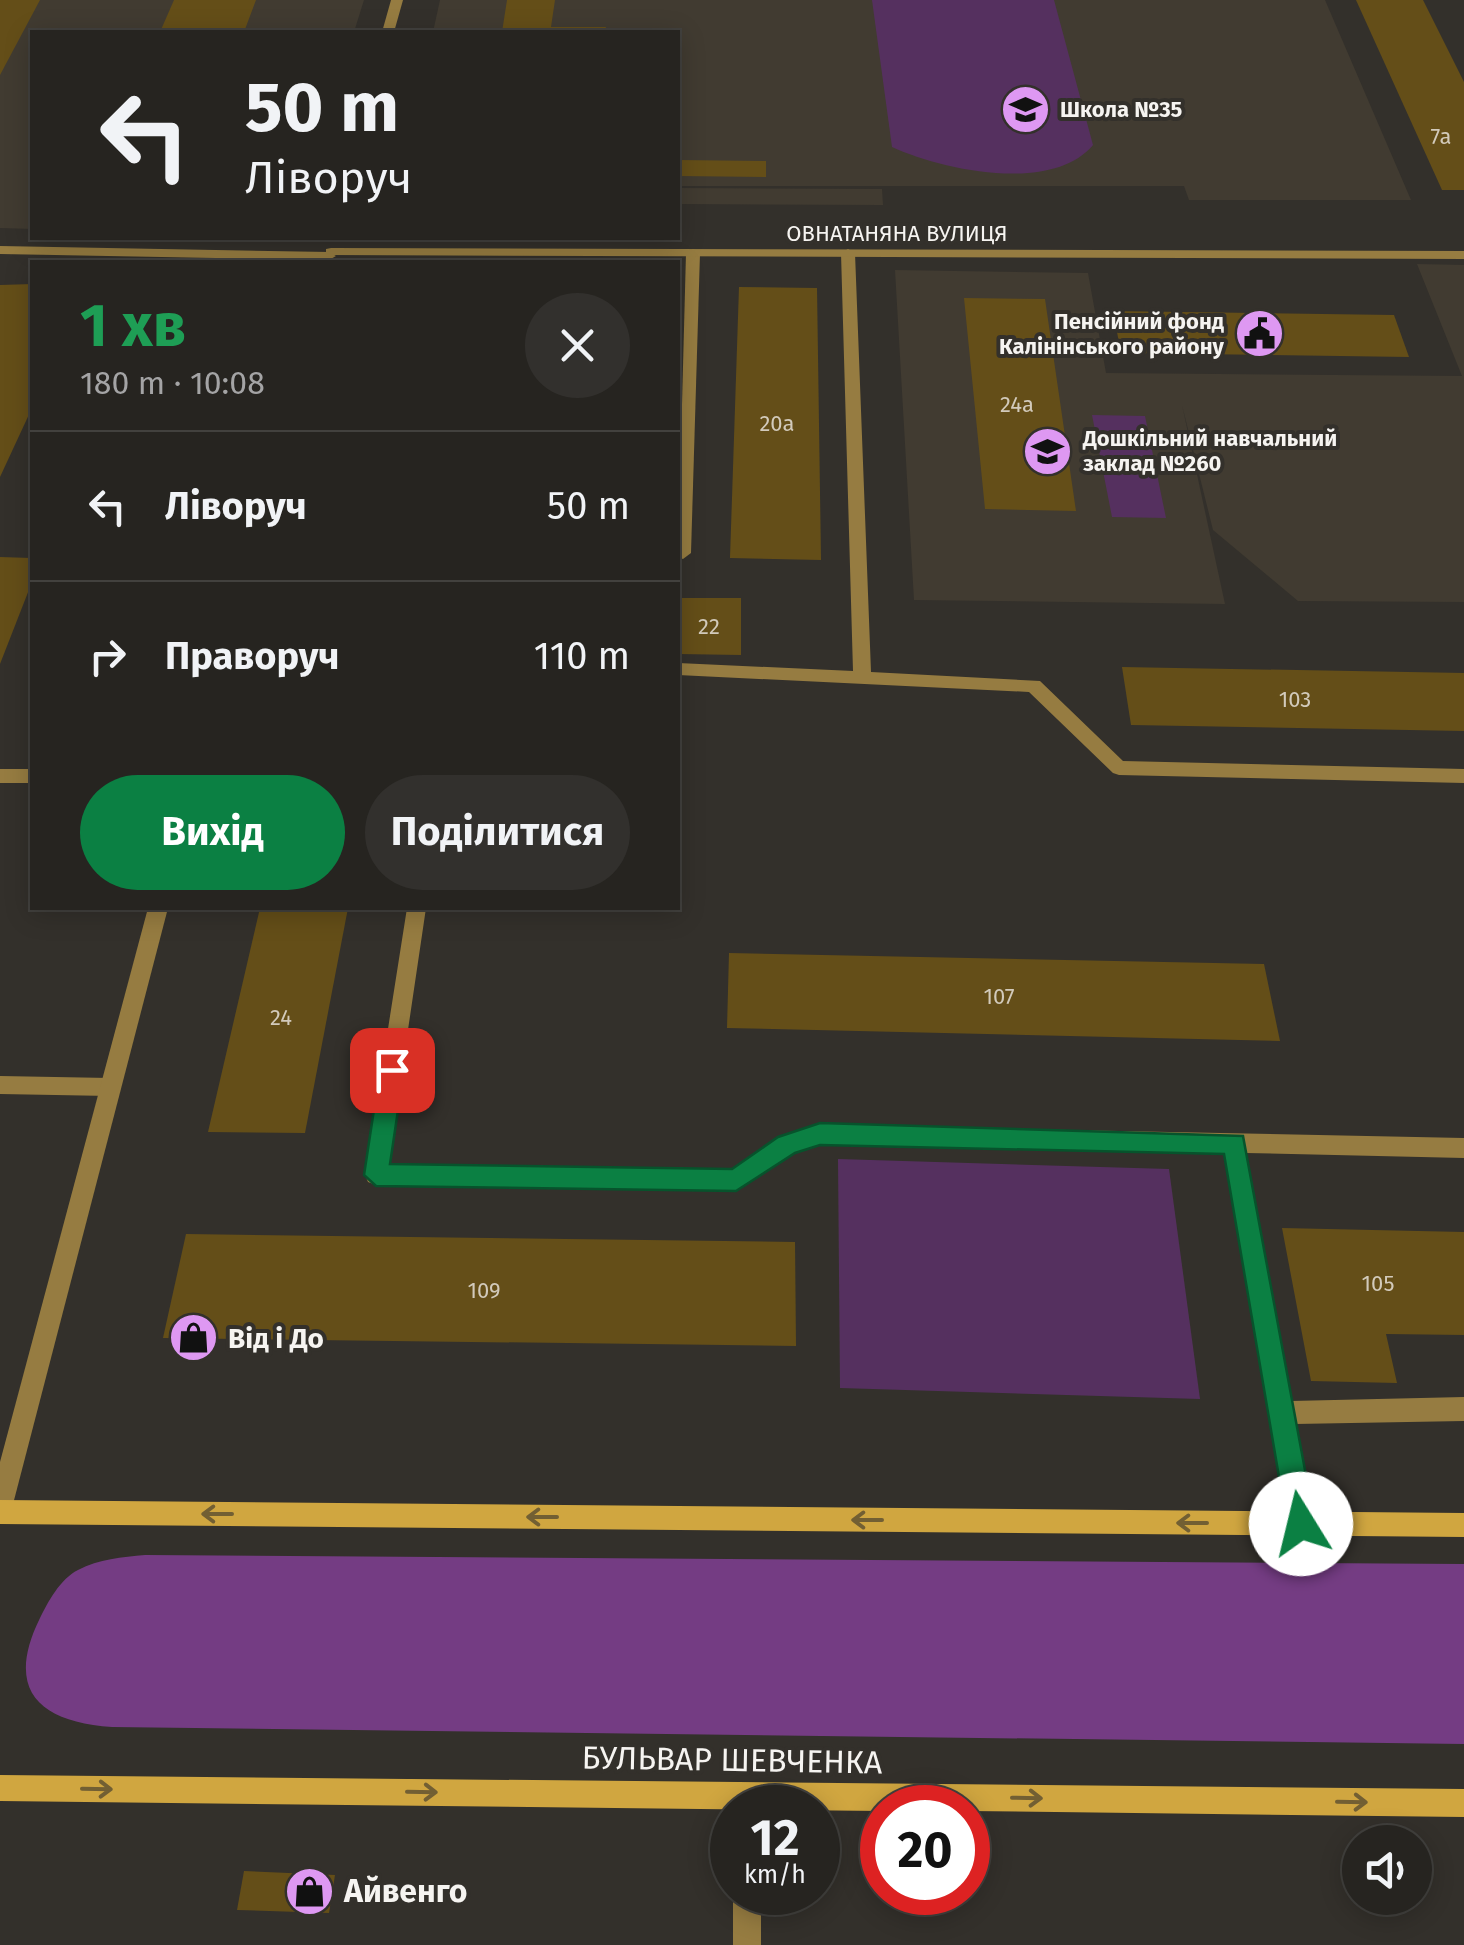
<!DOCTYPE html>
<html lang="uk">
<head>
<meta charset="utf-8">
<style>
  :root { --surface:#262420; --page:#32302d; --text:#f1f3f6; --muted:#a4a4a5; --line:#42413e; --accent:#0b8043 }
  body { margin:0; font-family:"Fira Sans",sans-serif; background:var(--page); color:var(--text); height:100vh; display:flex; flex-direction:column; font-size:38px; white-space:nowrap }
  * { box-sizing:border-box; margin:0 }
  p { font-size:32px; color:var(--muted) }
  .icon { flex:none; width:55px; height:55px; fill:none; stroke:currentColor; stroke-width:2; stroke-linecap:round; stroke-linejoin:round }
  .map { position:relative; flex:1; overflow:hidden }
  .drawer { position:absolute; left:30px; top:260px; width:650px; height:650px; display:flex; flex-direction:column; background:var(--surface); border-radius:0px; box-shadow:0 5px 25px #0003,0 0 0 2px var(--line) }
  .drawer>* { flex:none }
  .guide { position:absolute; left:30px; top:30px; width:650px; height:210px; border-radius:0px; box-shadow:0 5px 25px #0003,0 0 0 2px var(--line); background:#262420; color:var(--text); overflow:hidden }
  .fabs { position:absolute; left:1342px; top:1825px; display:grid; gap:20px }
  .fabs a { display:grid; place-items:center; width:90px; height:90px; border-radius:50%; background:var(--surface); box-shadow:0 5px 25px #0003,0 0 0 2px var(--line); font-size:50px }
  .speed { position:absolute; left:710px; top:1785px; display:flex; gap:20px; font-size:50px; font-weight:700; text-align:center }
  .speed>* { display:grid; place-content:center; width:130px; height:130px; border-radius:50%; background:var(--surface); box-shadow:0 5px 25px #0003,0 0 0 2px var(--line); line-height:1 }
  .speed small { font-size:25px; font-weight:400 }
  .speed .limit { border:15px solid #d22; background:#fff; color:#111 }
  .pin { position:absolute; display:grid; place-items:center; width:85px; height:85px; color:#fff; margin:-42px; border-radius:20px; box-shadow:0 5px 15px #0006 }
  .me { position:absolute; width:110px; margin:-55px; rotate:351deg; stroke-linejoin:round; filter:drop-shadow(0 0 8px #0008) }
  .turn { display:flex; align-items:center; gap:35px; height:210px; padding:0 50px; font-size:45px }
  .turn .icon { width:130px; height:130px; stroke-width:2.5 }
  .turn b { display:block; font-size:70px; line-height:85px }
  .round { display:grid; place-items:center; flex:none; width:105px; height:105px; border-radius:52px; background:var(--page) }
  .summary { display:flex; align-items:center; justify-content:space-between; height:170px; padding:0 50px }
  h1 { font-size:60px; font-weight:700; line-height:75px; color:#1e9e55 }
  .primary-button { display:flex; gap:20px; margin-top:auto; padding:20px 50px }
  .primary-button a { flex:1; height:115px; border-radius:60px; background:var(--accent); color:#fff; font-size:40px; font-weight:700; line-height:115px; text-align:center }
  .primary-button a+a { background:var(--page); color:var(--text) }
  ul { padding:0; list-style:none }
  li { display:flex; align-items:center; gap:30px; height:150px; padding:0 50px; border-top:2px solid var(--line) }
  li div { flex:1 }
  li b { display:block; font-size:38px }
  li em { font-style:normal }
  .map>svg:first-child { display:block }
  .built { fill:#413b31 }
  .green { fill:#55305f }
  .forest { fill:#743c83 }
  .building { fill:#644e18 }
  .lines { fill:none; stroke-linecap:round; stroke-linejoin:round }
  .service { fill:#967c41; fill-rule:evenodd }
  .minor { fill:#967c41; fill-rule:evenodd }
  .secondary { fill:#d0a640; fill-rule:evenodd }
  .oneway { stroke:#725f33 }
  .route { fill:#0b8043; stroke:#07532c; stroke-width:2.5 }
  .labels { text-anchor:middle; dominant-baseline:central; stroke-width:8; stroke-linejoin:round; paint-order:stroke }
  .far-poi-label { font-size:22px; font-weight:bold; fill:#f6f4f1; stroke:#33302b; text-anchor:start }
  .number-label { font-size:22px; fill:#d2cabb }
  .far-street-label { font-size:22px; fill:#f6f4f1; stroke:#33302b }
  .poi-label { font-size:28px; font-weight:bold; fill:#f6f4f1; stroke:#33302b; text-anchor:start }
  .near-street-label { font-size:32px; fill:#f6f4f1; stroke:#33302b }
  .near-poi-label { font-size:32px; font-weight:bold; fill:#f6f4f1; stroke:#33302b; text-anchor:start }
</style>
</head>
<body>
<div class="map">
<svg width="1464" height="1945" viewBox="0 0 1464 1945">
  <rect width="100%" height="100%" fill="#33302b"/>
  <g class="built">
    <path d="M 0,0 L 364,0 L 354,32 L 32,32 L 32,229 L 0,228 Z"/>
    <path d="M 440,0 L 1325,0 L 1411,200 L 1189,200 L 1184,186 L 678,186 L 678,32 L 433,32 Z"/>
    <path d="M 678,188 L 882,189 L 883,205 L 678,204 Z"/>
    <path d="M 1417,264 L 1464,265 L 1464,602 L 1298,601 L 1213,530 L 1182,405 L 1225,604 L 914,600 L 895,270 L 1088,273 L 1106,373 L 1462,376 Z"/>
  </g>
  <g class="green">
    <path d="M 872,0 L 1054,0 L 1093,145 C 1052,194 942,170 892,147 Z"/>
    <path d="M 1092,415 L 1145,416 L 1166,518 L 1112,517 Z"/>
    <path d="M 838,1159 L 1169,1169 L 1200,1399 L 840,1388 Z"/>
  </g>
  <path class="forest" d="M 145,1555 L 1464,1564 L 1464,1744 L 112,1727 C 40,1722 4,1691 40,1618 C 48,1602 60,1579 78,1570 C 99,1559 122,1557 145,1555 Z"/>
  <g class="building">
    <path d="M 0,0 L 40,0 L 0,75 Z"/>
    <path d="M 174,0 L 256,0 L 244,32 L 160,32 Z"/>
    <path d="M 507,0 L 555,0 L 551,27 L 606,27 L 605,32 L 502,32 Z"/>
    <path d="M 1356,0 L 1423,0 L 1464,82 L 1464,190 L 1442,190 Z"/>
    <path d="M 678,160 L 766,161 L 766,177 L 678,176 Z"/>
    <path d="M 32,284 L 32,408 L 0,477 L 0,285 Z"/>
    <path d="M 739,287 L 817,288 L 821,560 L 730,558 Z"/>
    <path d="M 964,298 L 1045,299 L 1076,511 L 985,509 Z"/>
    <path d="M 1113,311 L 1394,315 L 1409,357 L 1121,353 Z"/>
    <path d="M 0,557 L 32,558 L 32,582 L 0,664 Z"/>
    <path d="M 678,598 L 741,598 L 741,655 L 678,654 Z"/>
    <path d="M 1122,667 L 1464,673 L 1464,731 L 1131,725 Z"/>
    <path d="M 260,908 L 348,908 L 305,1133 L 208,1132 Z"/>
    <path d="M 729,953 L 1264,964 L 1280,1041 L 727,1028 Z"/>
    <path d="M 1282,1228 L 1464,1232 L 1464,1335 L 1386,1334 L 1397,1383 L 1311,1381 Z"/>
    <path d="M 186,1234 L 795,1242 L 796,1346 L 163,1338 Z"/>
    <path d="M 244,1871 L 335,1875 L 329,1913 L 237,1910 Z"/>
  </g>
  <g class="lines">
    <g class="service">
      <path d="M 0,246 L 329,252 L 336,256 L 329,260 L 0,254 Z"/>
      <path d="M 693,249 L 700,253 L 691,553 L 683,559 L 678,557 L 686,253 Z"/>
      <path d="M 848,249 L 855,253 L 871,672 L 1040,681 L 1123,761 L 1464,769 L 1464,783 L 1119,775 L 1113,773 L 1029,692 L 678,675 L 678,663 L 853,671 L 841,253 Z"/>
      <rect x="0" y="769" width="32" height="14"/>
      <path d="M 407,908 L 426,908 L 388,1165 L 733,1170 L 779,1138 L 821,1125 L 1464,1138 L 1464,1158 L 1246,1153 L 1291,1401 L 1464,1397 L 1464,1421 L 1295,1424 L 1313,1524 L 1310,1533 L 1301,1536 L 1292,1533 L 1225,1152 L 821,1143 L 794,1152 L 736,1190 L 376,1185 L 368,1182 L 365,1175 Z"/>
      <path d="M 0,1076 L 110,1078 L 117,1081 L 120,1087 L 117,1093 L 110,1096 L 0,1094 Z"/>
      <rect x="733" y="1892" width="28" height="53"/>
    </g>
    <g class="minor">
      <path d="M 391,0 L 403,0 L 394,32 L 382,32 Z"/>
      <path d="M 331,248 L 1464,251 L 1464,259 L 326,255 L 326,249 Z"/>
      <path d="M 148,908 L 168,908 L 12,1508 L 9,1517 L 0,1520 L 0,1462 Z"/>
    </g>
    <g class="secondary">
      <path d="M 0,1500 L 1464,1513 L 1464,1537 L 0,1524 Z"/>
      <path d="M 0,1775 L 1464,1789 L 1464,1817 L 968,1811 L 968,1808 L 882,1808 L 882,1811 L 0,1801 Z"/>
    </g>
  </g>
  <defs><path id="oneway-shaft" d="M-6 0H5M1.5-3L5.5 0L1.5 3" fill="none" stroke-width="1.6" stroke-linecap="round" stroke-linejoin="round" transform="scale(2.5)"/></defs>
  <g class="oneway">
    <use href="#oneway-shaft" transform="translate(217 1514) rotate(-180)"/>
    <use href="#oneway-shaft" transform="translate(542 1517) rotate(-180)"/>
    <use href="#oneway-shaft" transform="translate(867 1520) rotate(-180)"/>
    <use href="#oneway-shaft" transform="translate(1192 1523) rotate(-180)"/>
    <use href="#oneway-shaft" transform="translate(97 1789) rotate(1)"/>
    <use href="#oneway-shaft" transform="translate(422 1792) rotate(1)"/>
    <use href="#oneway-shaft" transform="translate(1027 1798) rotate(1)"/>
    <use href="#oneway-shaft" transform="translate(1352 1802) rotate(1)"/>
  </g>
  <path class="route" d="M 392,1059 L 404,1070 L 390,1164 L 732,1169 L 778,1137 L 820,1123 L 1243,1136 L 1315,1524 L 1311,1533 L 1301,1538 L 1291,1533 L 1287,1524 L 1224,1154 L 820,1145 L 795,1153 L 736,1191 L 376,1186 L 364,1175 L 380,1070 Z"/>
  <defs>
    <symbol id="school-disc" viewBox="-11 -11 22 22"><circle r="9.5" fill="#de98f2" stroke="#33302b"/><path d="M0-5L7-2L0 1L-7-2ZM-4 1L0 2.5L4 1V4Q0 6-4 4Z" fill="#111"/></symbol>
    <symbol id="civic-disc" viewBox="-11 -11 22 22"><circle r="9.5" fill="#de98f2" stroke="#33302b"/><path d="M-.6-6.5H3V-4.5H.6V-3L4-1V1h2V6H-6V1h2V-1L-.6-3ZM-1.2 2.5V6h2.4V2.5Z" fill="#111"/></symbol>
    <symbol id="shop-disc" viewBox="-11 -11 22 22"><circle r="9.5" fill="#de98f2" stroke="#33302b"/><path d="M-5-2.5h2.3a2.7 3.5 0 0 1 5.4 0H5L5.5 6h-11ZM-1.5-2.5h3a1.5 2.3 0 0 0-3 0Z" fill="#111"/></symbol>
  </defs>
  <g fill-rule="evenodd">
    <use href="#school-disc" x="998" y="82" width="55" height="55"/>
    <use href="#civic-disc" x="1232" y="306" width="55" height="55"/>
    <use href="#school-disc" x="1020" y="424" width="55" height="55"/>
    <use href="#shop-disc" x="166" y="1310" width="55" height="55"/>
    <use href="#shop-disc" x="282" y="1864" width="55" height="55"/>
  </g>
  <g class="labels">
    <g class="far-poi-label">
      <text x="1060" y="109">Школа №35</text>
      <text x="1224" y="321" text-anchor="end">Пенсійний фонд<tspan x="1224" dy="25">Калінінського району</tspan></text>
      <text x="1083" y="438">Дошкільний навчальний<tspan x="1083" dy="25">заклад №260</tspan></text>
    </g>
    <g class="number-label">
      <text x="1441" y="136">7а</text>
      <text x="1017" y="404">24а</text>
      <text x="777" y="423">20а</text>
      <text x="709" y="626">22</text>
      <text x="1295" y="699">103</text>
      <text x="999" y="996">107</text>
      <text x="281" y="1017">24</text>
      <text x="1378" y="1283">105</text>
      <text x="484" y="1290">109</text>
    </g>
    <g class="far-street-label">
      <text x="897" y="233">ОВНАТАНЯНА ВУЛИЦЯ</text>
    </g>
    <g class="poi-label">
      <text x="228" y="1338">Від і До</text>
    </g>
    <g class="near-street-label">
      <text transform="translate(732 1760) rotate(1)">БУЛЬВАР ШЕВЧЕНКА</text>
    </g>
    <g class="near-poi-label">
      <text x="344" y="1891">Айвенго</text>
    </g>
  </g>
</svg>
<div class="fabs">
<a><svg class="icon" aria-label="sound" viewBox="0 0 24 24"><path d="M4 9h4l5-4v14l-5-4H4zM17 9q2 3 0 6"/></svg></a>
</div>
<div class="speed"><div>12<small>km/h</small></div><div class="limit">20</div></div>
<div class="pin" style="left:392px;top:1070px;background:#d93025"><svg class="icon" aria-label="arrive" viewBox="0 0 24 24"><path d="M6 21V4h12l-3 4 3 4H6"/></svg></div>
<svg class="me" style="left:1301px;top:1524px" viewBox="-20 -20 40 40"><circle r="19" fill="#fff"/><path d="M0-13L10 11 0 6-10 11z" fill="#0b8043"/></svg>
<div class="guide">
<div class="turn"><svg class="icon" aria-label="left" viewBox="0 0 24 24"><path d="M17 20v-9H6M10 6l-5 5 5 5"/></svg><div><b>50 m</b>Ліворуч</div></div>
</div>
<section class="drawer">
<div class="summary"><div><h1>1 хв</h1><p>180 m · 10:08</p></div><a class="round"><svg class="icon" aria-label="close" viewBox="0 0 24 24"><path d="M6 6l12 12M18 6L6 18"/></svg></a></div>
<ul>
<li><svg class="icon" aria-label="left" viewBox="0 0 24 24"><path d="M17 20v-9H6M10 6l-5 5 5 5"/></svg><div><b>Ліворуч</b></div><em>50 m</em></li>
<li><svg class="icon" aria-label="right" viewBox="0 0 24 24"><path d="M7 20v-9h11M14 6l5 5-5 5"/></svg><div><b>Праворуч</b></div><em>110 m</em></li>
</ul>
<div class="primary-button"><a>Вихід</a><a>Поділитися</a></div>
</section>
</div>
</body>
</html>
